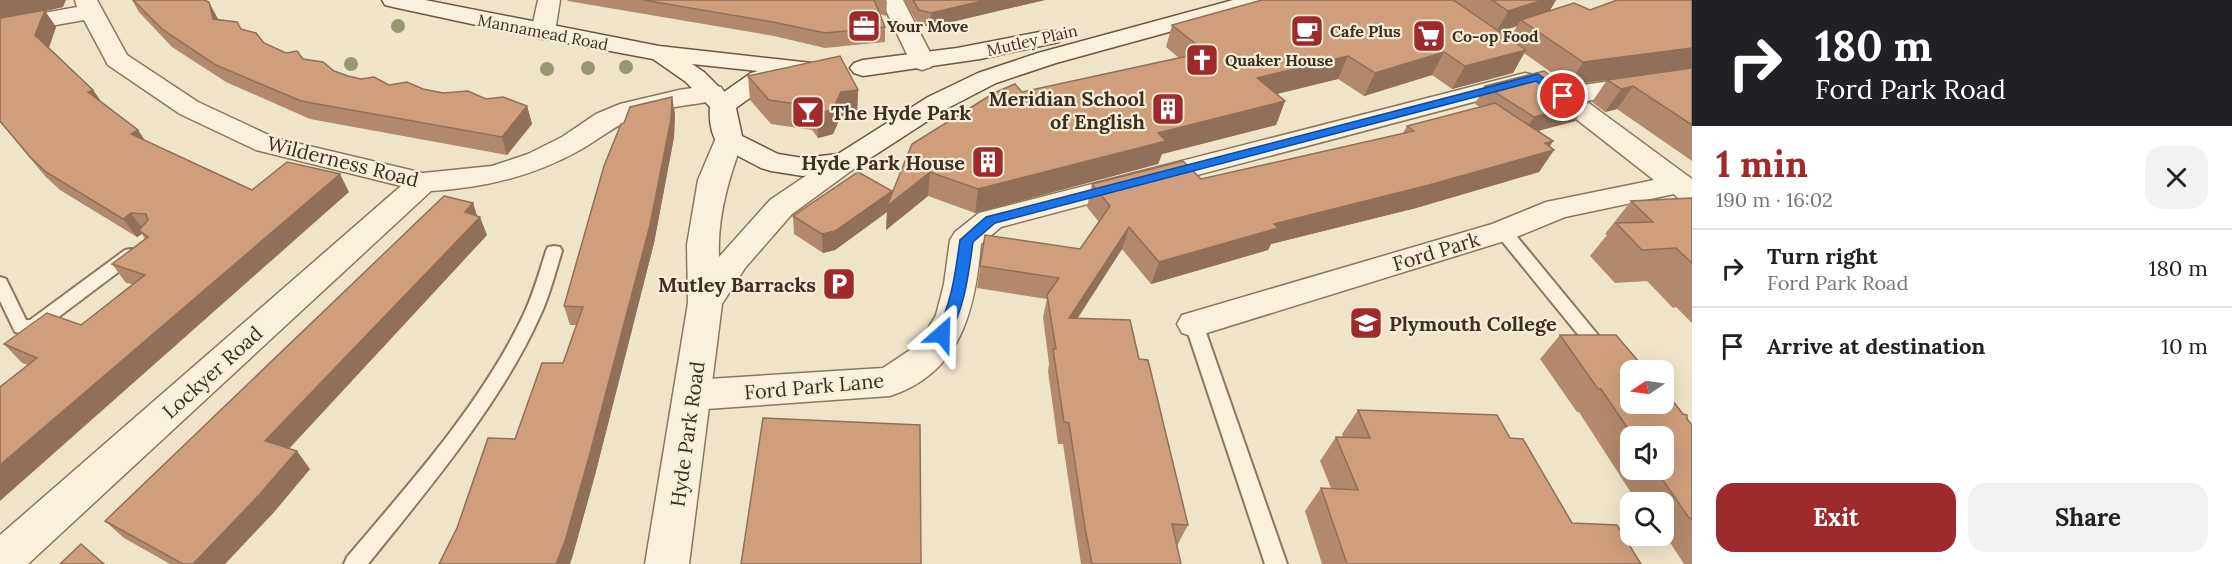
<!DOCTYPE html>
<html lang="en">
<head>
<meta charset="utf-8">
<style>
  :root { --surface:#fff; --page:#f2f2f2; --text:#222; --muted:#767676; --line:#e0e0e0; --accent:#9e2a2b }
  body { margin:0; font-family:Lora,serif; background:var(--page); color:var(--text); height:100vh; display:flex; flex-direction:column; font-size:22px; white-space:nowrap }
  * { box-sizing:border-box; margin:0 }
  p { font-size:20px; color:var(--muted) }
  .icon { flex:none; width:33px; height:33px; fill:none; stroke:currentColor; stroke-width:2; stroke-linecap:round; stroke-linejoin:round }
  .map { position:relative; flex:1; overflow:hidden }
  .details { display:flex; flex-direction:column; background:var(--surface); width:540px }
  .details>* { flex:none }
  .banner { background:#202124; color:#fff; overflow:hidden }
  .needle { width:39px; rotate:257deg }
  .fabs { position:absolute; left:1620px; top:360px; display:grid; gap:12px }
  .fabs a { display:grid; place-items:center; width:54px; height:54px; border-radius:12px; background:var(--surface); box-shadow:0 6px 24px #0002; font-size:30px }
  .pin { position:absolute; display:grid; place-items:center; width:51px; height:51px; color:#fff; margin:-26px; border:3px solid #fff; border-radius:50%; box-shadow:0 2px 6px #0007 }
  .me { position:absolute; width:66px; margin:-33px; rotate:25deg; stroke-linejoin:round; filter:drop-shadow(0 0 4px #0008) }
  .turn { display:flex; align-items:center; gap:21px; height:126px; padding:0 24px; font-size:27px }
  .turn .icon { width:78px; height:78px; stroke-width:2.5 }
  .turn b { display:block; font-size:42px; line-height:51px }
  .round { display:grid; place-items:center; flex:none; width:63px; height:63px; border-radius:18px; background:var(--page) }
  .headline { display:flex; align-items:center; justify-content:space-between; height:102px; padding:0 24px }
  h1 { font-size:36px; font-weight:800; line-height:45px; color:var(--accent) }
  .cta { display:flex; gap:12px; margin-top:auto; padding:12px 24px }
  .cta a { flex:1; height:69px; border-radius:18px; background:var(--accent); color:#fff; font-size:24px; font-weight:800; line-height:69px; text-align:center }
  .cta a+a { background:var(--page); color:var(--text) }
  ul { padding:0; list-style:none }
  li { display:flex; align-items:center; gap:18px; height:78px; padding:0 24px; border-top:2px solid var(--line) }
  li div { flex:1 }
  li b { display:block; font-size:22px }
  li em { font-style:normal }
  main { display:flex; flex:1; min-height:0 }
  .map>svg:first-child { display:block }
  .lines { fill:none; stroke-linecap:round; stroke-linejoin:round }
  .service-casing { stroke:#8d765c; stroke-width:4 }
  .minor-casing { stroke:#8d765c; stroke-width:3 }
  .tertiary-casing { stroke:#8d765c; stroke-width:3 }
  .secondary-casing { stroke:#6f573f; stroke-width:3 }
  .service { fill:#faf1dc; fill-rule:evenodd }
  .minor { fill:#faf1dc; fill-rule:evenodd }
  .tertiary { fill:#faf1dc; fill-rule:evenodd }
  .secondary { fill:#faf1dc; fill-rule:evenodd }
  .tree { fill:#96986f }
  .wall { fill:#b2896c; fill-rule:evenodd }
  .shaded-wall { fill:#916f58 }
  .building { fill:#cf9f7d; stroke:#916f58; stroke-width:1.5 }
  .route { fill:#1a73e8; stroke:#114b97; stroke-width:1.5 }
  .labels { text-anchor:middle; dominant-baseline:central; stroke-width:4.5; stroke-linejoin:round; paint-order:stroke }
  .far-poi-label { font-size:16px; font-weight:bold; fill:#3d2e20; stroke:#f7eed8; text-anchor:start }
  .far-street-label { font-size:16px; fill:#3d2e20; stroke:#f7eed8 }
  .poi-label { font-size:20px; font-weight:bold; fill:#3d2e20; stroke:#f7eed8; text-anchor:end }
  .street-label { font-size:20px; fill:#3d2e20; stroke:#f7eed8 }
</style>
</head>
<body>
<main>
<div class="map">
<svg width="1692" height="564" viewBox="0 0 1692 564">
  <rect width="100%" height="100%" fill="#f0e4c8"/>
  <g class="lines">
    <defs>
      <g id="service">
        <path d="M 1503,226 L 1509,227 L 1630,374 L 1630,393 L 1624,391 L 1497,235 L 1495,231 Z"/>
        <path d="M 554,246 L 560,247 L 562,251 C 555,273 550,295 540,316 C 502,402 427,491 368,564 L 344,564 L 347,557 C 409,484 479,406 521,320 C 532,298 539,274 546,251 L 548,247 Z"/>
        <path d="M 131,249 L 137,250 L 139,254 L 137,258 L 40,331 L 21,333 L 15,332 L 0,301 L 0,277 L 6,279 L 26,320 L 30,320 L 125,250 Z"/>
        <path d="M 1194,318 L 1200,319 L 1203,324 L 1287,564 L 1265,564 L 1185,324 L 1188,319 Z"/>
      </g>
      <g id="minor">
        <path d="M 75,0 L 97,0 L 127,55 L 198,102 L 275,138 L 423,173 L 492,166 L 528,154 L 562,137 L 596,114 L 620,104 L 679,90 L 712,85 L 721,87 L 725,93 L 721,99 C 693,106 663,106 636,117 C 615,125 600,139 580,150 C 534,176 484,188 431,191 L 28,564 L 0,564 L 0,535 L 401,186 L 256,150 L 180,114 L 108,65 L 84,20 L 0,35 L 0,21 L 77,7 Z"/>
        <path d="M 538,0 L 560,0 L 555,32 L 552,37 L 543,39 L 534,37 L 531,32 Z"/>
        <path d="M 881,0 L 903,0 L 935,62 L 931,67 L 922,70 L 913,67 Z"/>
        <path d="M 1692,70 L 1692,86 L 1586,101 L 1692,179 L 1692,202 L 1680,200 L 1674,194 L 1565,217 L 1514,238 L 1194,337 L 1182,333 L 1177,324 L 1182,315 L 1492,224 L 1546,202 L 1654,180 L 1534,86 L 1001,227 L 981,244 C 975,310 961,373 890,396 L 692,410 L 679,405 L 673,395 L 679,385 L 692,380 L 883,368 L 919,344 L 936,315 L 944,284 L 950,240 L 955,232 L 979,213 L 1525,73 C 1544,78 1549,74 1568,87 Z"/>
      </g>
      <path id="tertiary" d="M 729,132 L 739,134 L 743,140 C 729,177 717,217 719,257 L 770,200 L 835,156 L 845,153 L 855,156 L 859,162 L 855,168 L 792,214 L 745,268 L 722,304 L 689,564 L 645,564 L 688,303 L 687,245 L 698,180 L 715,140 L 719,134 Z"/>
      <g id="secondary">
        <path d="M 382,0 L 425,0 L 659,46 L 812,63 L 816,68 L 812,73 L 769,84 L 736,108 L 742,136 L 778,154 L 803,158 L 838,154 L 928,97 L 978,73 L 1038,53 L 1233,0 L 1270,0 L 1267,5 L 1056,63 L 996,83 L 946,109 L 855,168 L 803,176 L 771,171 L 761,168 L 719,146 C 711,135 709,120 710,107 L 686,82 L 653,59 L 509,32 L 393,7 L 385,5 ZM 692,64 L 758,71 L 751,73 L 724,92 L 704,72 Z"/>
        <path d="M 1050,30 L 1059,32 L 1062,37 L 1059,42 L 980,59 L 863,76 L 854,73 L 850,68 L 854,63 L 863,60 L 957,48 Z"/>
      </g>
    </defs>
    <use href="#service" class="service-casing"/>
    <use href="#minor" class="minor-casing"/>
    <use href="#tertiary" class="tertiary-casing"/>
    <use href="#secondary" class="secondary-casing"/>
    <use href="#service" class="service"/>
    <use href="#minor" class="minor"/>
    <use href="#tertiary" class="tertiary"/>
    <use href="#secondary" class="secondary"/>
  </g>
  <g class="tree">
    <circle cx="398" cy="26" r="7"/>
    <circle cx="351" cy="64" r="7"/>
    <circle cx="626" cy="67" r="7"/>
    <circle cx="588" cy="68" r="7"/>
    <circle cx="547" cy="69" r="7"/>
  </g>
  <g class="wall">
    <path d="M 0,0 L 63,7 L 45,11 L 56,27 L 49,48 L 93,90 L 101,101 L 138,130 L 145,141 L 252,190 L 349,192 L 28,365 L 22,363 L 4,344 L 81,325 L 132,284 L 126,283 L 112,264 L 145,239 L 142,234 L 137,237 L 60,190 L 45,176 L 0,122 Z"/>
    <path d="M 132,0 L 204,0 L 218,19 L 241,29 L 264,43 L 286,53 L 303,59 L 348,76 L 389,85 L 423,89 L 527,106 L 532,124 L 507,155 L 310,119 L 226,82 L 172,47 L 139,12 Z"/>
    <path d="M 567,0 L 886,0 L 887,2 L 886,16 L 880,14 L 885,27 L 885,42 L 825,48 L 774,36 L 568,1 Z"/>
    <path d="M 904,0 L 1045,0 L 930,27 L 918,24 Z"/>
    <path d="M 1262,0 L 1556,0 L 1550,10 L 1590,10 L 1692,0 L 1692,161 L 1617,109 L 1605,112 L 1592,102 L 1607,80 L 1626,77 L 1569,85 L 1524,53 L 1513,73 L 1452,89 L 1432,75 L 1364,96 L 1338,79 L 1277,94 L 1285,101 L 1276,125 L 1162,154 L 1158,164 L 975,213 L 928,196 L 886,230 L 887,212 L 835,250 L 823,253 L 794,234 L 793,216 L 892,191 L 891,195 L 1022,92 L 1179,58 L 1166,47 L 1172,25 ZM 1517,26 L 1510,39 L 1500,32 Z"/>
    <path d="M 748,76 L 858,90 L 857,114 L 841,116 L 833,134 L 818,138 L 812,130 L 771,124 L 750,100 Z"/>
    <path d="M 1485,86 L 1575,121 L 1538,131 L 1553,141 L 1549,147 L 1554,150 L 1539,172 L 1416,208 L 1271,244 L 1268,250 L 1151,284 L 1122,249 L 1078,318 L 1139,359 L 1188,525 L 1177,546 L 1181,564 L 1081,564 L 1063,444 L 1058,444 L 1048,371 L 1049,364 L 1043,317 L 1047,299 L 977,288 L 985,235 L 1080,249 L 1099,222 L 1087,207 L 1092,184 L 1201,179 L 1403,133 L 1407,126 L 1480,107 L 1475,104 Z"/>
    <path d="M 675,114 L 674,137 L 654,243 L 595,475 L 572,558 L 515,439 L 563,363 L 576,325 L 570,325 L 564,306 Z"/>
    <path d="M 1692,198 L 1692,323 L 1676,307 L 1673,308 L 1647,281 L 1615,283 L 1590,256 L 1607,235 L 1605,234 L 1631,201 Z"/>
    <path d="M 473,203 L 477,216 L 487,235 L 289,449 L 310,469 L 274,512 L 225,564 L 170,564 L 124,538 L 105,521 Z"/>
    <path d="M 1560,335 L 1630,370 L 1687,419 L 1692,425 L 1692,564 L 1684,564 L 1669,541 L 1662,541 L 1658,536 L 1664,536 L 1664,502 L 1637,502 L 1579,412 L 1577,412 L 1540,359 ZM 1630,436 L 1664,436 L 1664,470 L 1630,470 Z"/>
    <path d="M 1358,410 L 1510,438 L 1572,523 L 1641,564 L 1322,564 L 1305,511 L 1321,488 L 1331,488 L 1320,461 L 1336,437 L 1343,437 L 1342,434 Z"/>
  </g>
  <g class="shaded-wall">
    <path d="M 0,0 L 66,0 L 63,7 L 45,11 L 56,27 L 47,52 L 0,19 Z"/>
    <path d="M 986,0 L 1045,0 L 930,27 L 931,13 Z"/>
    <path d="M 1543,0 L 1556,0 L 1546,17 L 1521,20 L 1517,26 L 1496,33 L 1508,11 Z"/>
    <path d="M 209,2 L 218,19 L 222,36 L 213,19 Z"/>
    <path d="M 1692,48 L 1692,69 L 1569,85 L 1583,62 Z"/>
    <path d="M 1526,50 L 1513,73 L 1452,89 L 1465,66 Z"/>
    <path d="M 1444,52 L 1432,75 L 1364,96 L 1375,73 Z"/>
    <path d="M 1348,56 L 1338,79 L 1248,101 L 1257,78 Z"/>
    <path d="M 1633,86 L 1617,109 L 1605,112 L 1621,89 Z"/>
    <path d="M 93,90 L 105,108 L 88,92 Z"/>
    <path d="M 858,90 L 857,114 L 841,116 L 833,134 L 818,138 L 818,114 L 841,92 Z"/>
    <path d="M 672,97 L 675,114 L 674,137 L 654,243 L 595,475 L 572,558 L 570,564 L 556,564 Z"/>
    <path d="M 1285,101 L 1276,125 L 1162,154 L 1158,164 L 975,213 L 978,189 L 1158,133 Z"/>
    <path d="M 1587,103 L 1575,121 L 1522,135 L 1534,117 Z"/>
    <path d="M 527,106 L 532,124 L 507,155 L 502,137 Z"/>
    <path d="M 138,130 L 150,148 L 131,134 Z"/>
    <path d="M 1553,141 L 1546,152 L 1554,150 L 1539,172 L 1416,208 L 1271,244 L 1268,250 L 1151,284 L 1159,262 L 1274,224 Z"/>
    <path d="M 930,172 L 928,196 L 886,230 L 887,212 L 835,250 L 823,253 L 822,234 L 892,191 L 891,203 Z"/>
    <path d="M 340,174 L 349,192 L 0,501 L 0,465 Z"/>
    <path d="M 473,203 L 478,219 L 480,217 L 487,235 L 279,459 L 265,441 Z"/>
    <path d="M 131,213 L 145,232 L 139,230 L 142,234 L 137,237 L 123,219 Z"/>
    <path d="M 1129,227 L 1122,249 L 1063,340 L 1069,318 Z"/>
    <path d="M 297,451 L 310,469 L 274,512 L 225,564 L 193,564 Z"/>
  </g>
  <g class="building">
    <path d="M 133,0 L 204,0 L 209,2 L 213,19 L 237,22 L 241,29 L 256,33 L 264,43 L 286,53 L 297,51 L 303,59 L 323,62 L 334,71 L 348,76 L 361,79 L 374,77 L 389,85 L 407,82 L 423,89 L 443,93 L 468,91 L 486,99 L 503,97 L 527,106 L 502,137 L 301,101 L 216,65 L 162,29 Z"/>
    <path d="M 643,0 L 874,0 L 885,27 L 825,33 L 773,22 Z"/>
    <path d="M 913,0 L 986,0 L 931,13 L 919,10 Z"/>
    <path d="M 1262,0 L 1453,0 L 1526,50 L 1465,66 L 1444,52 L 1375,73 L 1348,56 L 1257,78 L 1285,101 L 1158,133 L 1166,141 L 978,189 L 930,172 L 887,206 L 912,144 L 994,93 L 1015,84 L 1022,92 L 1206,52 L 1172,25 Z"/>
    <path d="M 1492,0 L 1543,0 L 1508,11 Z"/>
    <path d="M 1617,0 L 1692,0 L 1692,48 L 1583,62 L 1521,20 L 1574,3 L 1590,10 Z"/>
    <path d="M 45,10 L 35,35 L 93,90 L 88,92 L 138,130 L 131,134 L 252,190 L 287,162 L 340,174 L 0,465 L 0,387 L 37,358 L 4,344 L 47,313 L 81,325 L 145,275 L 112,264 L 148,237 L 139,230 L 148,220 L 146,214 L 131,213 L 123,219 L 46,172 L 31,158 L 0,121 L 0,18 Z"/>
    <path d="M 840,56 L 858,90 L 841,92 L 833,109 L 818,114 L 811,106 L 769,100 L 748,76 Z"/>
    <path d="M 1692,68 L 1692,125 L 1633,86 L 1621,89 L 1607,80 Z"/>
    <path d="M 1544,71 L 1587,103 L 1534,117 L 1485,86 Z"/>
    <path d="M 672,97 L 671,119 L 650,225 L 589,457 L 565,541 L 556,564 L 439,564 L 457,528 L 488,438 L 515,439 L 542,363 L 563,363 L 583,307 L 564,306 L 604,166 L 621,124 L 624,123 L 630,107 Z"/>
    <path d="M 1495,103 L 1553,141 L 1545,143 L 1554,150 L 1429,185 L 1274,224 L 1278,228 L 1159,262 L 1129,227 L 1069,318 L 1130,320 L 1139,359 L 1148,360 L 1188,525 L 1172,524 L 1181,564 L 1092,564 L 1085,528 L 1069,423 L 1064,422 L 1053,349 L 1056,349 L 1047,295 L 1059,278 L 980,266 L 985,235 L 1080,249 L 1110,206 L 1092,184 L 1183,161 L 1201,179 L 1414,131 L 1407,126 Z"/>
    <path d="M 858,172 L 892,191 L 835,231 L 822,234 L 793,216 Z"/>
    <path d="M 444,196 L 473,203 L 465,212 L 480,217 L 265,441 L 297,451 L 259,495 L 193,564 L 183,564 L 105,521 Z"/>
    <path d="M 1692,198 L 1692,263 L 1676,248 L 1642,250 L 1616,223 L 1653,222 L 1631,201 Z"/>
    <path d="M 1560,335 L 1616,335 L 1645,369 L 1649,370 L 1630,370 L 1630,404 L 1664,404 L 1664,390 L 1683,414 L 1687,415 L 1687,419 L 1692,425 L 1692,519 L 1689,518 L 1656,470 L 1664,470 L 1664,436 L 1633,436 L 1601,389 L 1598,389 Z"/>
    <path d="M 1358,410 L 1497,415 L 1510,438 L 1523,439 L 1572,523 L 1617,525 L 1641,564 L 1347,564 L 1321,488 L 1358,490 L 1336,437 L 1370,438 Z"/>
    <path d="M 763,418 L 920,425 L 921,564 L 741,564 Z"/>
    <path d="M 81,544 L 104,564 L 60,564 Z"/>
  </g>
  <path class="route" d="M 1538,74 L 1567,94 L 1567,99 L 1559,99 L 1536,81 L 995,223 L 973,242 C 968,278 965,306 948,338 L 937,338 L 935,334 C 952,304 955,274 960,240 L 986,217 Z"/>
  <defs>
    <symbol id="office-square" viewBox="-11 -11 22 22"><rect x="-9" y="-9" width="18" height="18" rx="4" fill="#9e2a2b" stroke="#f7eed8"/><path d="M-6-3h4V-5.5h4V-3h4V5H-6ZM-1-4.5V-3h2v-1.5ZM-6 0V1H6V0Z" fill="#fff"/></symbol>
    <symbol id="cafe-square" viewBox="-11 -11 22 22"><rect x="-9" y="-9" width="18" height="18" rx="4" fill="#9e2a2b" stroke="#f7eed8"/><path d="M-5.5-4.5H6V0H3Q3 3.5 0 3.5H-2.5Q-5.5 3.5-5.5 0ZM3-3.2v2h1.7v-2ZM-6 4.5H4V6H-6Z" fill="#fff"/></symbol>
    <symbol id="supermarket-square" viewBox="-11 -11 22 22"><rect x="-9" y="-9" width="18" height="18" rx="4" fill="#9e2a2b" stroke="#f7eed8"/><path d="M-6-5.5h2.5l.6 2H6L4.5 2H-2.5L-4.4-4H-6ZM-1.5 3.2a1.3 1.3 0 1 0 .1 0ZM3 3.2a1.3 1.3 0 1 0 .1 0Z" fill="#fff"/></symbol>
    <symbol id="church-square" viewBox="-11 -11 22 22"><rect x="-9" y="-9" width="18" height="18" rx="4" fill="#9e2a2b" stroke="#f7eed8"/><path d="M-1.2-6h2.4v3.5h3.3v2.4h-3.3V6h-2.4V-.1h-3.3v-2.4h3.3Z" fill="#fff"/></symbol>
    <symbol id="building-square" viewBox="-11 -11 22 22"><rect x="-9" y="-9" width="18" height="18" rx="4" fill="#9e2a2b" stroke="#f7eed8"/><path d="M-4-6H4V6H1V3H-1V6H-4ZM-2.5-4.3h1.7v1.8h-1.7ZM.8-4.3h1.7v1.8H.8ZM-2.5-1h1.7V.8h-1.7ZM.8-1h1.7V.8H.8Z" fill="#fff"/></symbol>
    <symbol id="bar-square" viewBox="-11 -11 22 22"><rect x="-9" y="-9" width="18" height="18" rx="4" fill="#9e2a2b" stroke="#f7eed8"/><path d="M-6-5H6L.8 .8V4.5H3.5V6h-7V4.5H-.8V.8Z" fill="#fff"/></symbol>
    <symbol id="parking-square" viewBox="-11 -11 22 22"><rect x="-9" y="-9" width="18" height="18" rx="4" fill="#9e2a2b" stroke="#f7eed8"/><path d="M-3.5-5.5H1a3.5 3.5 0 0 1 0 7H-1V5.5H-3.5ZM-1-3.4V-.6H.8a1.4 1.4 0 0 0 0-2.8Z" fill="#fff"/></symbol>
    <symbol id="school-square" viewBox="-11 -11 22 22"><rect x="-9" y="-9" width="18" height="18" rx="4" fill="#9e2a2b" stroke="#f7eed8"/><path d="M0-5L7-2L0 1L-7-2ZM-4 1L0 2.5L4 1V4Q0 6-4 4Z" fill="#fff"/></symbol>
  </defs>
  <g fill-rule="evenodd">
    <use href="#office-square" x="845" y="7" width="38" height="38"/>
    <use href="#cafe-square" x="1288" y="12" width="38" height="38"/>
    <use href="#supermarket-square" x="1410" y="17" width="38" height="38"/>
    <use href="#church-square" x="1183" y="41" width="38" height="38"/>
    <use href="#building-square" x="1149" y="90" width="38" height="38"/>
    <use href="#bar-square" x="789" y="93" width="38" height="38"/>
    <use href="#building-square" x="969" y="143" width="38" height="38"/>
    <use href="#parking-square" x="820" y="265" width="38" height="38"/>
    <use href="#school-square" x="1347" y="304" width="38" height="38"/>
  </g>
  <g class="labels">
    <g class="far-poi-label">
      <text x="887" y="26">Your Move</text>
      <text x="1330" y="31">Cafe Plus</text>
      <text x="1452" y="36">Co-op Food</text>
      <text x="1225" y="60">Quaker House</text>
    </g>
    <g class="far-street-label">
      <text transform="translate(543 32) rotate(11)">Mannamead Road</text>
      <text transform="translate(1032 40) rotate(-13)">Mutley Plain</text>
    </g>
    <g class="poi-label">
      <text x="1145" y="98">Meridian School<tspan x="1145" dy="23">of English</tspan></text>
      <text x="831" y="112" text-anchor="start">The Hyde Park</text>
      <text x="965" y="162">Hyde Park House</text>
      <text x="816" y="284">Mutley Barracks</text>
      <text x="1389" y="323" text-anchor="start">Plymouth College</text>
    </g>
    <g class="street-label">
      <text transform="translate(343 161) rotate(14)">Wilderness Road</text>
      <text transform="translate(1436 251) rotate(-17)">Ford Park</text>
      <text transform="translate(212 372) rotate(-42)">Lockyer Road</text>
      <text transform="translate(814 386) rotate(-5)">Ford Park Lane</text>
      <text transform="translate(687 434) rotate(-82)">Hyde Park Road</text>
    </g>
  </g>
</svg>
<div class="fabs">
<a><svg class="needle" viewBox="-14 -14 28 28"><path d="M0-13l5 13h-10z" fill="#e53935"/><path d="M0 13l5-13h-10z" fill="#767676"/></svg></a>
<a><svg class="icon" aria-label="sound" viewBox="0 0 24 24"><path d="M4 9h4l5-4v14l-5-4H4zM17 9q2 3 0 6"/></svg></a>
<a><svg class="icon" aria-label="search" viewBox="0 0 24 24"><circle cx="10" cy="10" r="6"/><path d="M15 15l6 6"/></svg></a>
</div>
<div class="pin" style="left:1563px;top:96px;background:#d93025"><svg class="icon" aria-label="arrive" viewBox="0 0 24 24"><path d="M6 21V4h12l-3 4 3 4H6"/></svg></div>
<svg class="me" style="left:942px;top:334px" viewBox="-20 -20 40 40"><path d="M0-17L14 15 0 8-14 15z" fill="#1a73e8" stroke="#fff" stroke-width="4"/></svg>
</div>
<section class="details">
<div class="banner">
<div class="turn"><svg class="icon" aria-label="right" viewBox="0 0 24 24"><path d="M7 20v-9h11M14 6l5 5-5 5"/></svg><div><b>180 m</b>Ford Park Road</div></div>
</div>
<div class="headline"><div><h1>1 min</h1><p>190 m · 16:02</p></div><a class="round"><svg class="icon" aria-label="close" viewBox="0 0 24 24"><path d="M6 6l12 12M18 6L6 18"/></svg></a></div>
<ul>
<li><svg class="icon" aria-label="right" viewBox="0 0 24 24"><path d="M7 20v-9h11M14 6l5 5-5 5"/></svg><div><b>Turn right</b><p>Ford Park Road</p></div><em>180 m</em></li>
<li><svg class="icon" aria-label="arrive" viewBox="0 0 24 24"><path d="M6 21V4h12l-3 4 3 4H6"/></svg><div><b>Arrive at destination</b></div><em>10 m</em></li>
</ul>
<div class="cta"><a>Exit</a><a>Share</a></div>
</section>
</main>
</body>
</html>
